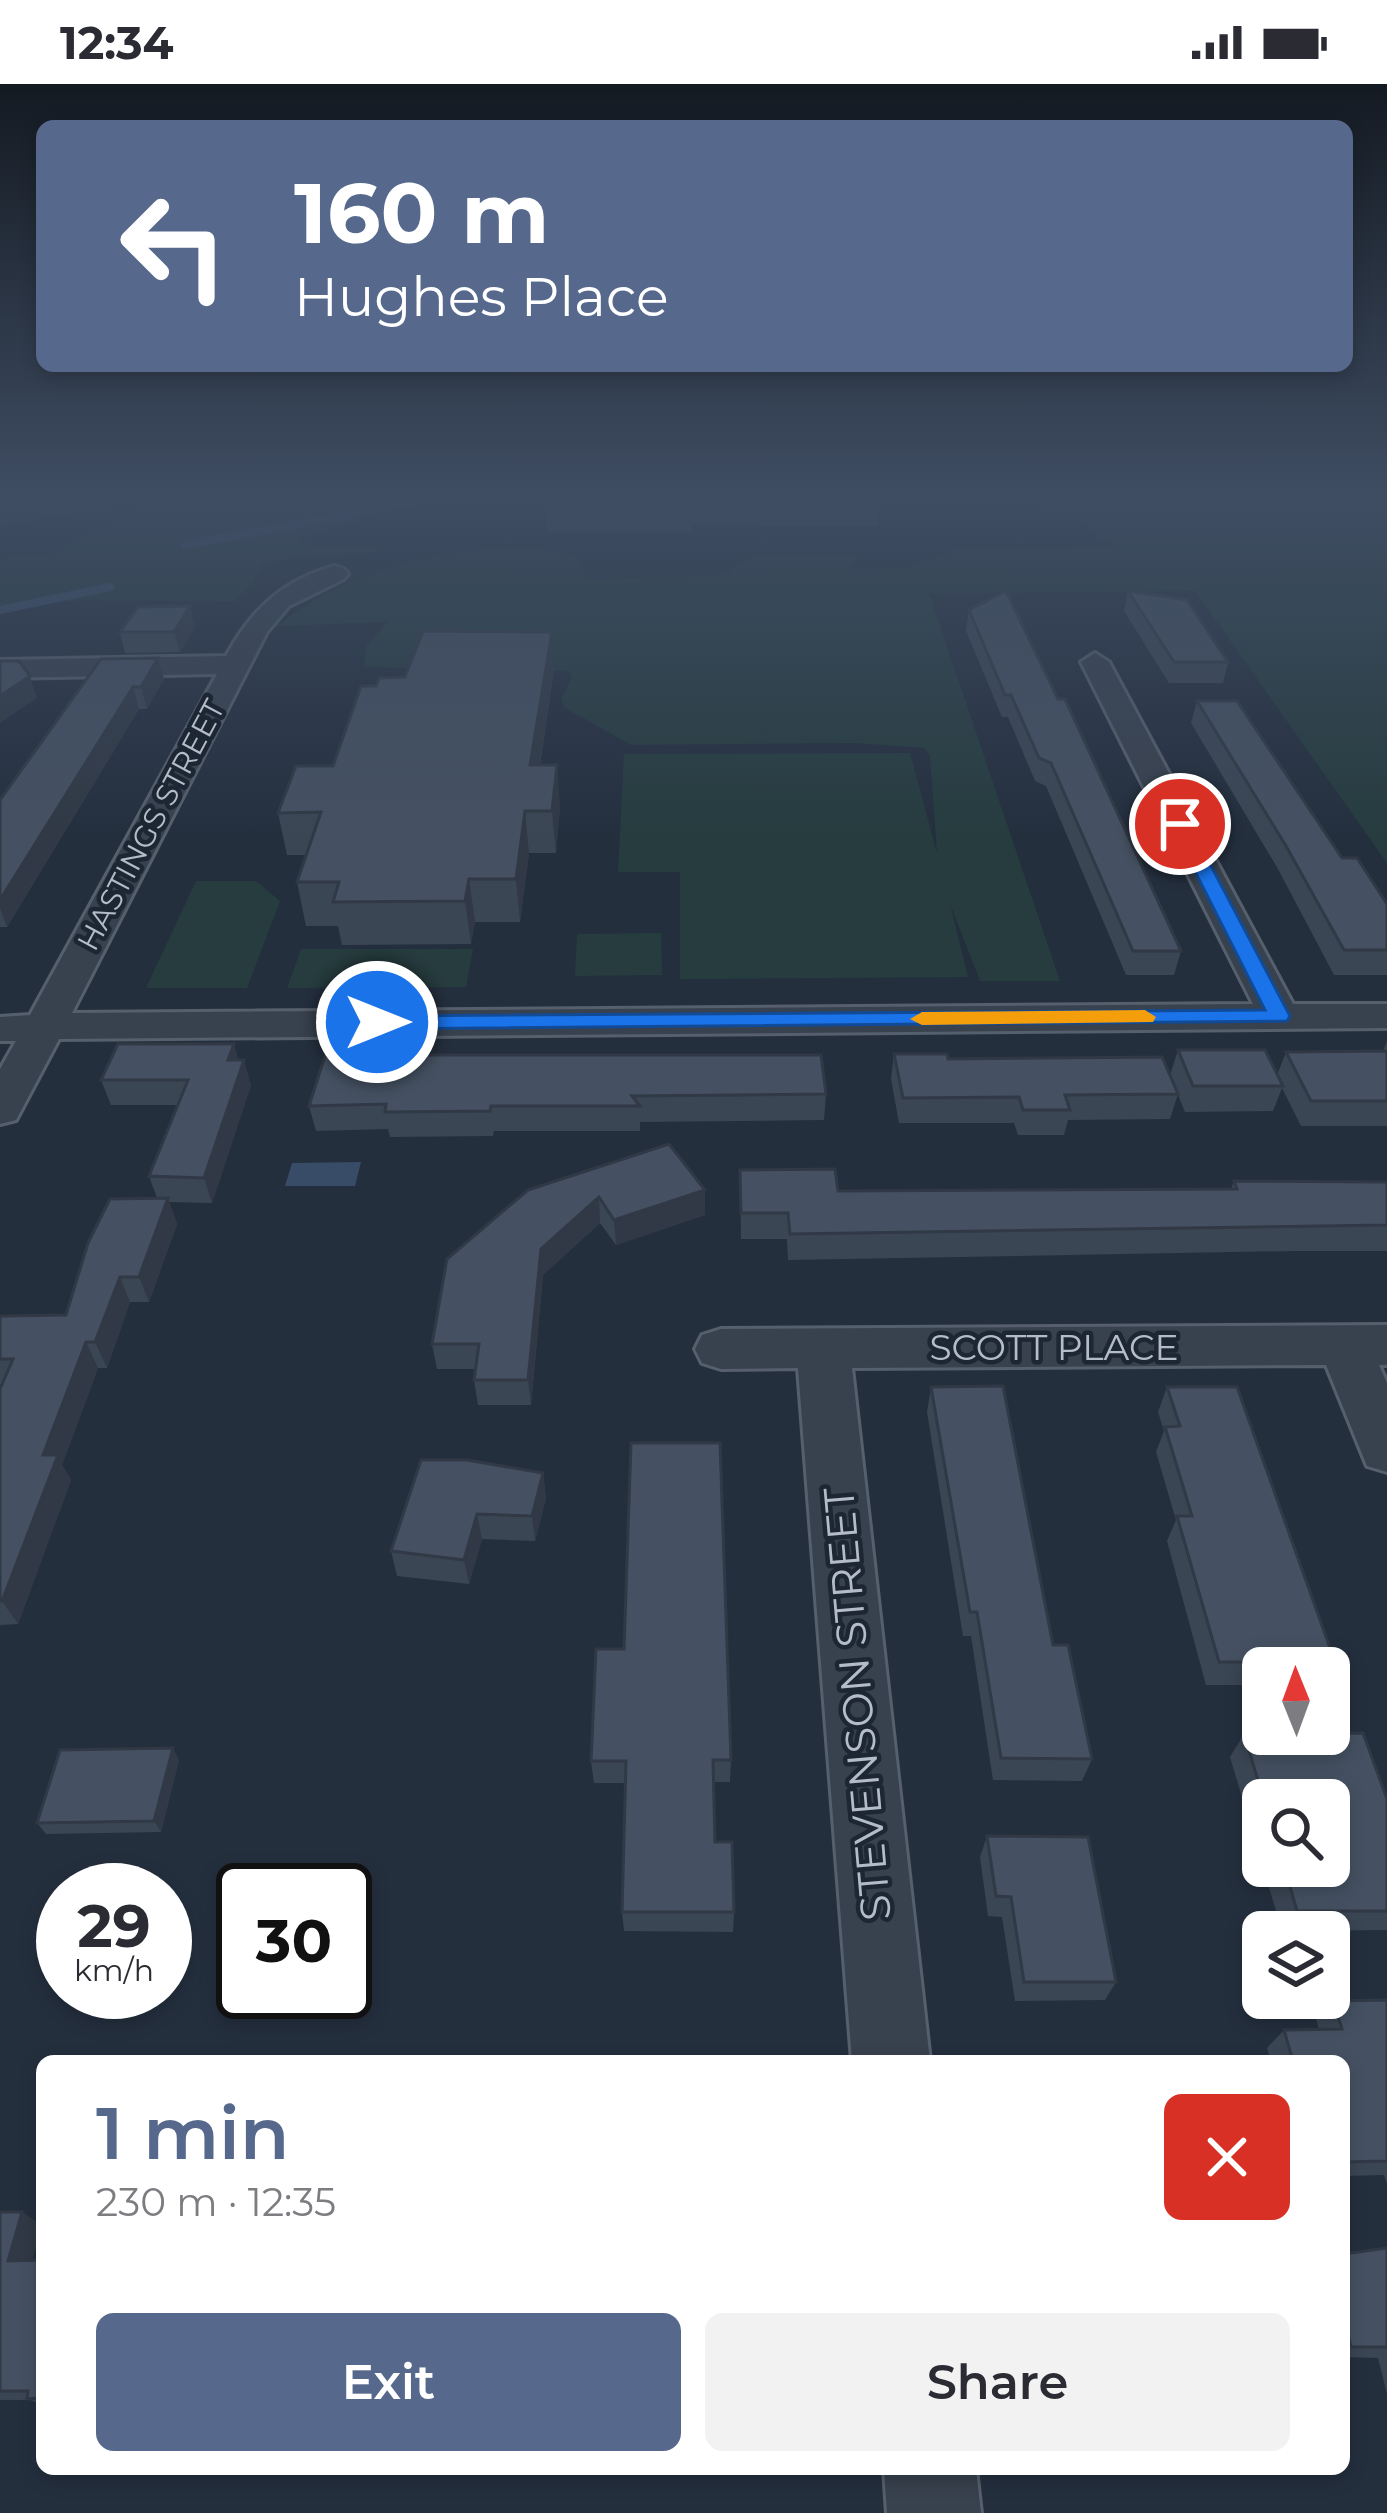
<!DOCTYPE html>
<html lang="en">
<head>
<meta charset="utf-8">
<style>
  :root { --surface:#fff; --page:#f2f2f3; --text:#2b2b33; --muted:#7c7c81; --accent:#56698c }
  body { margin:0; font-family:Montserrat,sans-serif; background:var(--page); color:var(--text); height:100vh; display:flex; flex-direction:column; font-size:45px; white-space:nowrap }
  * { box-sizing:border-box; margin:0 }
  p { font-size:39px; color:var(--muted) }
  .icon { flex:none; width:66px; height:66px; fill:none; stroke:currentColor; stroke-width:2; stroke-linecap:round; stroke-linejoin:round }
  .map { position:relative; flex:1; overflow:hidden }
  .details { position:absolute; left:36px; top:1971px; width:1314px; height:420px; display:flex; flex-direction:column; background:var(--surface); border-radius:18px; box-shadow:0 6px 18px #0003 }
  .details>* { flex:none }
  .hud { position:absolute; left:36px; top:36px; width:1317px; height:252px; border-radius:18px; box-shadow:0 6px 18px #0003; background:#56698c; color:#fff; overflow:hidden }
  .needle { width:78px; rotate:359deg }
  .tools { position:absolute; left:1242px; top:1563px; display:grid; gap:24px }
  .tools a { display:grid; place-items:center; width:108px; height:108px; border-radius:18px; background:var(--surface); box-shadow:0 6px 18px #0003; font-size:60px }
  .speed { position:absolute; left:36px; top:1779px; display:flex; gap:24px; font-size:60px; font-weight:700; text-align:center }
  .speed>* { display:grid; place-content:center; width:156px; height:156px; border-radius:50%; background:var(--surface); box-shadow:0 6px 18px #0003; line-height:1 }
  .speed small { font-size:30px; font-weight:400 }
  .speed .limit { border:6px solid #111; border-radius:18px; background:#fff; color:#111 }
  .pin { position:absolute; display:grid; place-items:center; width:102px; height:102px; color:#fff; margin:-51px; border:6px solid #fff; border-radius:50%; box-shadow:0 3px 12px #0007 }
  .me { position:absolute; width:132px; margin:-66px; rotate:90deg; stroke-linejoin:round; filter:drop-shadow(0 0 9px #0008) }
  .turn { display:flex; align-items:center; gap:42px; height:252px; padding:0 60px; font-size:54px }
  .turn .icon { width:156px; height:156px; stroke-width:2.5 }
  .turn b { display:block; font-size:84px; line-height:102px }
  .round { display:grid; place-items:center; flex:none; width:126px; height:126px; border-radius:18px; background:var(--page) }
  .headline { display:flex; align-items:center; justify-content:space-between; height:204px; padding:0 60px }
  h1 { font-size:72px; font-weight:600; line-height:90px; color:var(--accent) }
  .action { display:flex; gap:24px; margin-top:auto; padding:24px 60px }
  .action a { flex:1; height:138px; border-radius:18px; background:var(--accent); color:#fff; font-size:48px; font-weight:600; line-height:138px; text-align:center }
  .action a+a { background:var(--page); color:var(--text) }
  .status { display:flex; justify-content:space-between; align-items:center; height:84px; padding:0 60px; background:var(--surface); direction:ltr }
  .status svg { height:33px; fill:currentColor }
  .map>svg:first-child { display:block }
  .green { fill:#263c3f }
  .water { fill:#394c67 }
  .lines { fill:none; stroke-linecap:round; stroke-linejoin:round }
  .stream { stroke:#394c67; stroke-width:8 }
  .minor-casing { stroke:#565f6c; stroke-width:6 }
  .minor { fill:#38414e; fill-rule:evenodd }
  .wall { fill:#3b4654; fill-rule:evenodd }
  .shaded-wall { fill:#303945 }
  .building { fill:#455162; stroke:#303945; stroke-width:3 }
  .route { fill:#1a73e8; stroke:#114b97; stroke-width:3 }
  .slow { fill:#f59e0b }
  .labels { text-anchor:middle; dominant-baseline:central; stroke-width:9; stroke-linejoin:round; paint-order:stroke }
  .far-street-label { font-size:30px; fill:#b4bcc9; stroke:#1d2633 }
  .street-label { font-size:36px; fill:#b4bcc9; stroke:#1d2633 }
  .near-street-label { font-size:42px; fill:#b4bcc9; stroke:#1d2633 }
</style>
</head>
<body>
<div class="status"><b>12:34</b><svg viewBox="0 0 49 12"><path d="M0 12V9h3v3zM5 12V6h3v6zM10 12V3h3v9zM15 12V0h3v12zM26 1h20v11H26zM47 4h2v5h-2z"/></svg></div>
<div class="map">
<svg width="1387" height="2429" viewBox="0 0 1387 2429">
  <rect width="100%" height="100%" fill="#242f3e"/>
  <g class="green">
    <path d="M 163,411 L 408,411 L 378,419 C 367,444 322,443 299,456 L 308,463 L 382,463 L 376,468 L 263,478 L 252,499 L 235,517 L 79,516 L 0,523 L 0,474 L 50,471 Z"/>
    <path d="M 969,411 L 1387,411 L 1387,779 L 1195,507 L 929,509 L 1060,897 L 980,897 L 950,820 L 968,893 L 680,895 L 680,788 L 618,788 L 624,670 L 910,669 L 937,769 L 930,672 L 924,664 L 855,659 L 631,661 L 565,624 L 561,615 L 572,594 L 569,587 L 364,583 L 366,563 L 387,538 L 278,542 C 346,484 485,447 574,472 L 587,495 L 707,492 L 729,488 L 753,471 L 856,473 L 849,486 L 908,484 L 956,465 L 1117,463 L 1065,428 Z"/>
    <path d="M 196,797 L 256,797 L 280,817 L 247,904 L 146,904 Z"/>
    <path d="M 661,849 L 662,891 L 575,892 L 577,850 Z"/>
    <path d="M 301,865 L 473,865 L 466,903 L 287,904 Z"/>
  </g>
  <path class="water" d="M 361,1078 L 355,1102 L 285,1102 L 292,1079 Z"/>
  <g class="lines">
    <g class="stream">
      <path d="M 186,461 L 449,411"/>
      <path d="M 0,526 L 110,503"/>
    </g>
    <defs>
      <g id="minor">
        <path d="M 335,482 L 344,485 L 348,490 L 344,495 L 289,522 L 267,548 L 72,929 L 1253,920 L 1081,578 L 1095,569 L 1109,578 L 1293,920 L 1387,920 L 1387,944 L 59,955 L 16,1036 L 0,1040 L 0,985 L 16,957 L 0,957 L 0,933 L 30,931 L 217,590 L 0,594 L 0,576 L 226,572 C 251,526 283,496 335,482 Z"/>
        <path d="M 1387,1241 L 1387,1281 L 1379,1281 L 1387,1299 L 1387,1388 L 1367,1382 L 1326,1281 L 852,1284 L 930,1977 L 852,1977 L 798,1284 L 721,1285 L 702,1279 L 695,1265 L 702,1251 L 721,1245 Z"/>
        <path d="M 884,2385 L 976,2385 L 981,2429 L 887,2429 Z"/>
      </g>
    </defs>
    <use href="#minor" class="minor-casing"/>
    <use href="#minor" class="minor"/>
  </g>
  <g class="wall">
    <path d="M 545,410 L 880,410 L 878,442 L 692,440 L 692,447 L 547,448 Z"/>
    <path d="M 1128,507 L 1228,578 L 1223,599 L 1169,599 L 1124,527 Z"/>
    <path d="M 969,526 L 1181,867 L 1174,891 L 1126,891 L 1046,702 L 1035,697 L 1008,633 L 1002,633 L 966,547 Z"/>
    <path d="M 195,543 L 180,568 L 125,569 L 120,548 Z"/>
    <path d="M 158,574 L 164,595 L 147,625 L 139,625 L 7,843 L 0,843 L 0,716 Z"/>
    <path d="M 554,586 L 540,681 L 560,722 L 556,769 L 529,769 L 520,838 L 475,838 L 471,860 L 342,861 L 338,842 L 306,842 L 297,798 L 307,771 L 287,771 L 278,729 L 333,682 L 376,602 L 405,593 Z"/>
    <path d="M 1197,617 L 1342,774 L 1387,820 L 1387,891 L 1334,891 L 1278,785 L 1191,639 Z"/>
    <path d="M 1387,957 L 1387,1042 L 1301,1042 L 1282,1004 L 1273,1027 L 1185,1028 L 1170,991 L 1178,966 L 1277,991 L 1286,968 L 1383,967 Z"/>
    <path d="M 894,970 L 948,975 L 1178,1010 L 1170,1035 L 1068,1036 L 1064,1051 L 1018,1051 L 1014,1039 L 899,1039 L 891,995 Z"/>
    <path d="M 325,972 L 826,1010 L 824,1036 L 640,1038 L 640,1047 L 494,1047 L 493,1052 L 390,1053 L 388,1045 L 316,1047 L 309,1022 Z"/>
    <path d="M 239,976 L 251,1001 L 212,1119 L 169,1118 L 177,1140 L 149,1218 L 130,1218 L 107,1284 L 98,1284 L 62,1381 L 71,1396 L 18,1540 L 0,1541 L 0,1306 L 2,1300 L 0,1300 L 0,1232 L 66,1231 L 157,1114 L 149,1092 L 178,1021 L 111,1021 L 101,996 Z"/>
    <path d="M 669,1060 L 705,1131 L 616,1161 L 600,1139 L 543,1191 L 531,1321 L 478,1321 L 474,1296 L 475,1285 L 437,1285 L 432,1260 L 447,1175 Z"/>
    <path d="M 740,1086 L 838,1107 L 1231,1105 L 1234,1097 L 1387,1098 L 1387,1167 L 1293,1167 L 788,1176 L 787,1155 L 741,1155 Z"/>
    <path d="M 931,1303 L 1053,1561 L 1092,1675 L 1082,1697 L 993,1696 L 971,1552 L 963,1552 L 927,1328 Z"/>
    <path d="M 1167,1303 L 1335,1578 L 1329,1587 L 1329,1584 L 1263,1584 L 1263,1601 L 1206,1601 L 1167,1457 L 1176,1436 L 1156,1368 L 1164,1347 L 1158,1328 Z"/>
    <path d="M 543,1389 L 546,1414 L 535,1457 L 482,1455 L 469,1500 L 397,1492 L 391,1467 Z"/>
    <path d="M 1244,1650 L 1387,1715 L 1387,1846 L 1282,1847 L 1230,1673 ZM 1263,1716 L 1329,1782 L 1263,1782 Z"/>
    <path d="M 179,1676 L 161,1748 L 46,1750 L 37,1739 Z"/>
    <path d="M 731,1676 L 730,1698 L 714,1698 L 715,1758 L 734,1828 L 733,1848 L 624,1847 L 622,1828 L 626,1699 L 594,1699 L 591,1677 Z"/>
    <path d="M 987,1752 L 1116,1898 L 1105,1916 L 1015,1917 L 1002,1833 L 988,1832 L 980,1773 Z"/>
    <path d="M 1387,1916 L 1387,2100 L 1384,2091 L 1344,2092 L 1344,1977 L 1271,1977 L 1267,1964 L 1284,1946 L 1319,1945 L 1316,1935 L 1333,1917 Z"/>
    <path d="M 0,2128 L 22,2128 L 42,2142 L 32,2176 L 42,2176 L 42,2321 L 30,2316 L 0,2316 Z"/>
    <path d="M 1387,2164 L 1387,2310 L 1378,2274 L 1344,2273 L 1344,2170 Z"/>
  </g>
  <g class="shaded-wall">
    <path d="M 53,410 L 138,410 L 109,423 L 0,442 L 0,419 Z"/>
    <path d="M 190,522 L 195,543 L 180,568 L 174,548 Z"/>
    <path d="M 552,548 L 554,586 L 533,722 L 530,681 Z"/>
    <path d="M 158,574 L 164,595 L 147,625 L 141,603 Z"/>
    <path d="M 30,592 L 37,614 L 0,639 L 0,612 Z"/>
    <path d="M 133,603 L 139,625 L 7,843 L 0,824 L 0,816 Z"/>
    <path d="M 557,681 L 560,722 L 556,769 L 552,727 Z"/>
    <path d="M 525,727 L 529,769 L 520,838 L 516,795 Z"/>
    <path d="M 469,795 L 475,838 L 471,860 L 465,817 Z"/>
    <path d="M 234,960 L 241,985 L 244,976 L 251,1001 L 212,1119 L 204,1094 L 228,976 Z"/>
    <path d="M 705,1106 L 705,1131 L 616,1161 L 614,1136 Z"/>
    <path d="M 599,1113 L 600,1139 L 543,1191 L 531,1321 L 528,1296 L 541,1165 Z"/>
    <path d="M 168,1114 L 177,1140 L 149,1218 L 139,1193 Z"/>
    <path d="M 120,1193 L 130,1218 L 107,1284 L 95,1258 Z"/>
    <path d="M 86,1258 L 98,1284 L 62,1381 L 71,1396 L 18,1540 L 2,1517 L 43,1371 Z"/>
    <path d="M 543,1389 L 546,1414 L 535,1457 L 532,1432 Z"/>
    <path d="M 477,1430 L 482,1455 L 469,1500 L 464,1476 Z"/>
    <path d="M 173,1664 L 179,1676 L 161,1748 L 154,1737 Z"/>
    <path d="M 22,2128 L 42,2142 L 29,2189 L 8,2177 Z"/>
  </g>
  <g class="building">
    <path d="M 0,410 L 53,410 L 0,419 Z"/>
    <path d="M 545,410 L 692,410 L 692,413 L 544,414 Z"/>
    <path d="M 1006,507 L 1058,615 L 1065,615 L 1181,867 L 1133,867 L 1051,679 L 1039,674 L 1011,611 L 1005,611 L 969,526 Z"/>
    <path d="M 1128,507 L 1187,516 L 1228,578 L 1174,578 Z"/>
    <path d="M 190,522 L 174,548 L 120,548 L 138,523 Z"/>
    <path d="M 423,547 L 552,548 L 530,681 L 557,681 L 552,727 L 525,727 L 516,795 L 469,795 L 465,817 L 333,818 L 339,798 L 297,798 L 321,728 L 278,729 L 296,682 L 333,682 L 361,602 L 376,602 L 379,594 L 405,593 Z"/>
    <path d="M 158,574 L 141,603 L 133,603 L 0,816 L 0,716 L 101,575 Z"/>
    <path d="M 0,577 L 19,577 L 30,592 L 0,612 Z"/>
    <path d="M 1197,617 L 1237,617 L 1342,774 L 1357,774 L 1387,820 L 1387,866 L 1344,866 L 1286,762 Z"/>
    <path d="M 118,960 L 234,960 L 228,976 L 244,976 L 204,1094 L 149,1092 L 188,996 L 101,996 Z"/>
    <path d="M 1178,966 L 1265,966 L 1283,1002 L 1193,1002 Z"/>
    <path d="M 1387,967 L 1387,1017 L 1311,1017 L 1286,968 Z"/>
    <path d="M 894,970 L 947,970 L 948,975 L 1162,973 L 1178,1010 L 1065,1011 L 1070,1026 L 1023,1026 L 1019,1013 L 903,1014 Z"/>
    <path d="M 347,971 L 821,971 L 826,1010 L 632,1012 L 640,1022 L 491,1022 L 490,1027 L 385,1028 L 386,1020 L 309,1022 L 325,972 Z"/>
    <path d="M 669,1060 L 705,1106 L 614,1136 L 599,1113 L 541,1165 L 528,1296 L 474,1296 L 479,1260 L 432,1260 L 447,1175 L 528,1106 Z"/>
    <path d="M 835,1085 L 838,1107 L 1237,1105 L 1234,1097 L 1387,1098 L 1387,1141 L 790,1150 L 788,1129 L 741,1129 L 740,1086 Z"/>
    <path d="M 168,1114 L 139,1193 L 120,1193 L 95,1258 L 86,1258 L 43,1371 L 58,1371 L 2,1517 L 0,1517 L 0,1305 L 13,1275 L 0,1275 L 0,1232 L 66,1231 L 88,1159 L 110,1115 Z"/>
    <path d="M 1003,1302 L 1053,1561 L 1068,1561 L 1092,1675 L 1001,1674 L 977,1528 L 970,1528 L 931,1303 Z"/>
    <path d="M 1167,1303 L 1237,1303 L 1335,1578 L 1219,1578 L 1177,1432 L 1192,1432 L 1165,1343 L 1180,1342 Z"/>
    <path d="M 631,1359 L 720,1359 L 731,1676 L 713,1676 L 715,1758 L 732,1758 L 734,1828 L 622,1828 L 626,1677 L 591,1677 L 596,1565 L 624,1565 Z"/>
    <path d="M 421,1376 L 467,1376 L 543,1389 L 532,1432 L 477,1430 L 464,1476 L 391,1467 Z"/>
    <path d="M 1363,1649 L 1387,1715 L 1387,1827 L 1297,1827 L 1284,1782 L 1329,1782 L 1329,1716 L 1264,1716 L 1244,1650 Z"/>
    <path d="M 173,1664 L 154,1737 L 37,1739 L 60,1666 Z"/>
    <path d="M 987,1752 L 1088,1753 L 1116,1898 L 1024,1898 L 1011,1813 L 996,1812 Z"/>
    <path d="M 1387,1916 L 1387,2077 L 1344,2078 L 1344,1977 L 1293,1977 L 1284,1946 L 1342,1945 L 1333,1917 Z"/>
    <path d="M 0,2128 L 22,2128 L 8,2177 L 42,2176 L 42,2314 L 27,2315 L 28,2307 L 0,2307 Z"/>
    <path d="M 1387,2164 L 1387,2263 L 1351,2263 L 1344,2235 L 1344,2170 Z"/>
  </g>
  <linearGradient id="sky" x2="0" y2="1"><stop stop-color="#141a22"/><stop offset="0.55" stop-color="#3f4d63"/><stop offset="1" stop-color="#3f4d63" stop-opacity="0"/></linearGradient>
  <rect width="1387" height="751" fill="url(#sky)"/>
  <path class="route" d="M 1173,736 L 1189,740 L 1290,932 L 1287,937 L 377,945 L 366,938 L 377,932 L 1265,926 L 1171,740 Z"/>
  <path class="slow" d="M 1145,926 L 1156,933 L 1153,938 L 922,941 L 910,935 L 922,928 Z"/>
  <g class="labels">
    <g class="far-street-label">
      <text transform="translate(151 741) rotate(-62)">HASTINGS STREET</text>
    </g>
    <g class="street-label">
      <text x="1054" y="1263">SCOTT PLACE</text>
    </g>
    <g class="near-street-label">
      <text transform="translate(857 1620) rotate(-95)">STEVENSON STREET</text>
    </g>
  </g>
</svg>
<div class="tools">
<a><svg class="needle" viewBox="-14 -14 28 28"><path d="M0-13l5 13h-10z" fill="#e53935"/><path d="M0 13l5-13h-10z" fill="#7c7c81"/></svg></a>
<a><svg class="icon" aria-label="search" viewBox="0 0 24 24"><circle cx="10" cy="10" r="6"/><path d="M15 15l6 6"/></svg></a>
<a><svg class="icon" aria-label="layers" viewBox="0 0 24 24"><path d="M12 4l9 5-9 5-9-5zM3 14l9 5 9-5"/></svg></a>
</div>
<div class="speed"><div>29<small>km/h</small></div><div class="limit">30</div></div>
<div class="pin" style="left:1180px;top:740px;background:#d93025"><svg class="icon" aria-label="arrive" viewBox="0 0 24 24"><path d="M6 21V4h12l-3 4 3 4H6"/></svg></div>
<svg class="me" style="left:377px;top:938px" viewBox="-20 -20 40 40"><circle r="17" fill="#1a73e8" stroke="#fff" stroke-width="3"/><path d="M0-11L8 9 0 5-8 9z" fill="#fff"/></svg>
<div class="hud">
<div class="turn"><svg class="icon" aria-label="left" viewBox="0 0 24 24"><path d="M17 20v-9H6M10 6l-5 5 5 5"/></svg><div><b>160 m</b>Hughes Place</div></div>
</div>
<section class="details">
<div class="headline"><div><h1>1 min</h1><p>230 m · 12:35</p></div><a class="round" style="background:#d93025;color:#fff"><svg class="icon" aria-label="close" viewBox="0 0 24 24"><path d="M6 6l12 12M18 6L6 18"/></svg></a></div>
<div class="action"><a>Exit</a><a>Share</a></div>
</section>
</div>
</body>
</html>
